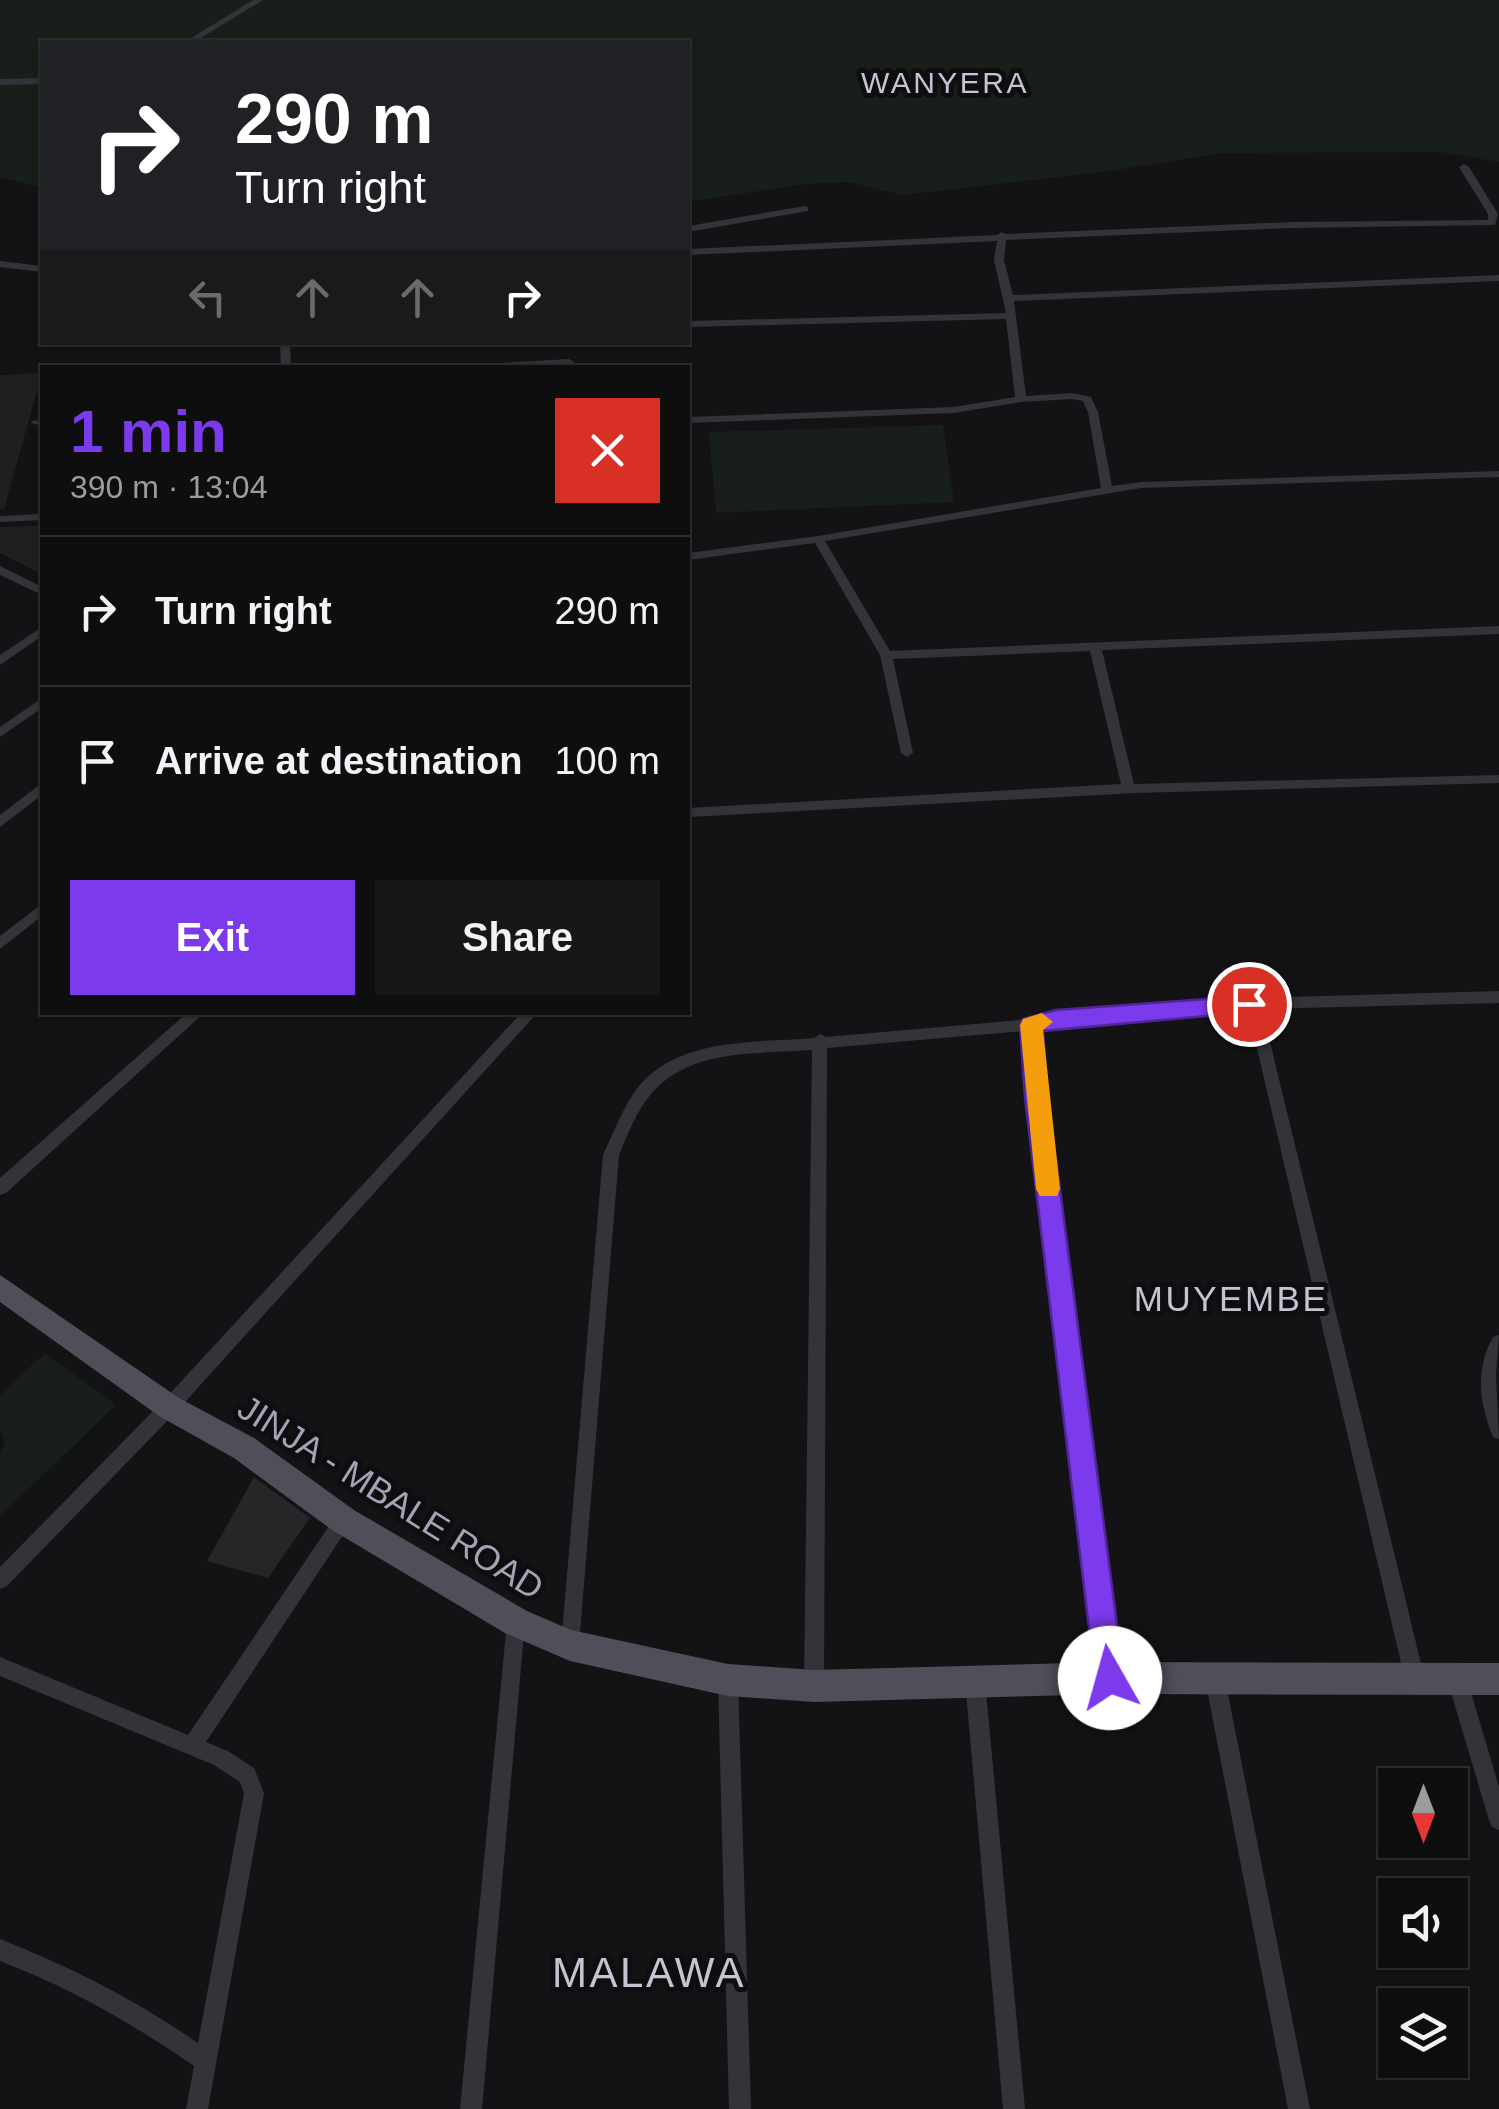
<!DOCTYPE html>
<html lang="en">
<head>
<meta charset="utf-8">
<style>
  :root { --surface:#0e0e0f; --page:#171718; --text:#f1f3f6; --muted:#9b9c9e; --line:#2e2e2f; --accent:#7c3aed }
  body { margin:0; font-family:Arial,sans-serif; background:var(--page); color:var(--text); height:100vh; display:flex; flex-direction:column; font-size:38px; white-space:nowrap }
  * { box-sizing:border-box; margin:0 }
  p { font-size:32px; color:var(--muted) }
  .icon { flex:none; width:55px; height:55px; fill:none; stroke:currentColor; stroke-width:2; stroke-linecap:round; stroke-linejoin:round }
  .map { position:relative; flex:1; overflow:hidden }
  .panel { position:absolute; left:40px; top:365px; width:650px; height:650px; display:flex; flex-direction:column; background:var(--surface); border-radius:0px; box-shadow:0 2px 8px #0004,0 0 0 2px var(--line) }
  .panel>* { flex:none }
  .hud { position:absolute; left:40px; top:40px; width:650px; height:305px; border-radius:0px; box-shadow:0 2px 8px #0004,0 0 0 2px var(--line); background:#202124; color:#fff; overflow:hidden }
  .needle { width:65px; rotate:180deg }
  .fabs { position:absolute; left:1378px; top:1768px; display:grid; gap:20px }
  .fabs a { display:grid; place-items:center; width:90px; height:90px; border-radius:0px; background:var(--surface); box-shadow:0 2px 8px #0004,0 0 0 2px var(--line); font-size:50px }
  .pin { position:absolute; display:grid; place-items:center; width:85px; height:85px; color:#fff; margin:-42px; border:5px solid #fff; border-radius:50%; box-shadow:0 2px 10px #0007 }
  .me { position:absolute; width:110px; margin:-55px; rotate:353deg; stroke-linejoin:round; filter:drop-shadow(0 0 8px #0008) }
  .turn { display:flex; align-items:center; gap:35px; height:210px; padding:0 30px; font-size:45px }
  .turn .icon { width:130px; height:130px; stroke-width:2.5 }
  .turn b { display:block; font-size:70px; line-height:85px }
  .lanes { display:flex; align-items:center; height:95px; padding:0 30px; background:#0003; justify-content:center; gap:50px; direction:ltr }
  .lanes .off { opacity:.35 }
  .round { display:grid; place-items:center; flex:none; width:105px; height:105px; border-radius:0px; background:var(--page) }
  .head { display:flex; align-items:center; justify-content:space-between; height:170px; padding:0 30px }
  h1 { font-size:60px; font-weight:800; line-height:75px; color:var(--accent) }
  .cta { display:flex; gap:20px; margin-top:auto; padding:20px 30px }
  .cta a { flex:1; height:115px; border-radius:0px; background:var(--accent); color:#fff; font-size:40px; font-weight:800; line-height:115px; text-align:center }
  .cta a+a { background:var(--page); color:var(--text) }
  ul { padding:0; list-style:none }
  li { display:flex; align-items:center; gap:30px; height:150px; padding:0 30px; border-top:2px solid var(--line) }
  li div { flex:1 }
  li b { display:block; font-size:38px }
  li em { font-style:normal }
  .map>svg:first-child { display:block }
  .built { fill:#1f1e21 }
  .green { fill:#181f1b }
  .building { fill:#262528 }
  .lines { fill:none; stroke-linecap:round; stroke-linejoin:round }
  .street { fill:#33333a; fill-rule:evenodd }
  .primary { fill:#4f4f59; fill-rule:evenodd }
  .route { fill:#7c3aed; stroke:#51269a; stroke-width:2.5 }
  .slow { fill:#f59e0b }
  .labels { text-anchor:middle; dominant-baseline:central; stroke-width:10; stroke-linejoin:round; paint-order:stroke }
  .far-quarter-label { font-size:30px; letter-spacing:2.5px; fill:#c4c4d2; stroke:#0e0d0f }
  .quarter-label { font-size:35px; letter-spacing:2.5px; fill:#c4c4d2; stroke:#0e0d0f }
  .near-street-label { font-size:35px; fill:#a3a4b6; stroke:#0e0d0f }
  .near-quarter-label { font-size:42px; letter-spacing:2.5px; fill:#c4c4d2; stroke:#0e0d0f }
</style>
</head>
<body>
<div class="map">
<svg width="1499" height="2109" viewBox="0 0 1499 2109">
  <rect width="100%" height="100%" fill="#131214"/>
  <g class="built">
    <path d="M 42,373 L 4,509 L 0,509 L 0,375 Z"/>
    <path d="M 42,526 L 42,574 L 0,553 L 0,527 Z"/>
  </g>
  <g class="green">
    <path d="M 0,0 L 1499,0 L 1499,162 L 1440,152 L 1221,153 L 1110,171 L 903,195 L 848,182 L 804,184 L 688,202 L 688,42 L 42,42 L 42,188 L 0,177 Z"/>
    <path d="M 943,425 L 954,502 L 716,513 L 709,432 Z"/>
    <path d="M 45,1353 L 116,1405 L 0,1516 L 0,1452 L 5,1443 L 0,1429 L 0,1395 Z"/>
  </g>
  <path class="building" d="M 254,1477 L 310,1518 L 268,1578 L 207,1561 Z"/>
  <g class="lines">
    <g class="street">
      <path d="M 253,0 L 263,0 L 194,42 L 185,42 Z"/>
      <path d="M 42,78 L 42,84 L 0,85 L 0,79 Z"/>
      <path d="M 1464,164 L 1469,167 L 1498,214 L 1495,225 L 1291,228 L 1006,240 L 1004,260 L 1013,295 L 1499,275 L 1499,281 L 1014,301 L 1026,396 L 1072,393 L 1091,397 L 1098,412 L 1112,486 L 1141,482 L 1499,471 L 1499,477 L 1141,488 L 825,541 L 890,651 L 1499,626 L 1499,634 L 1102,650 L 1134,784 L 1499,775 L 1499,783 L 1136,793 L 688,817 L 688,808 L 1121,784 L 1090,651 L 893,659 L 913,753 L 907,757 L 901,753 L 880,655 L 815,543 L 688,560 L 688,553 L 818,536 L 1101,488 L 1088,412 L 1083,401 L 1072,399 L 1021,402 L 954,413 L 688,423 L 688,417 L 954,407 L 1015,397 L 1006,319 L 688,327 L 688,321 L 1006,313 L 994,260 L 997,241 L 688,255 L 688,249 L 997,235 L 1002,232 L 1006,234 L 1291,222 L 1488,220 L 1488,214 L 1459,167 Z"/>
      <path d="M 805,206 L 808,207 L 808,211 L 688,232 L 688,226 Z"/>
      <path d="M 0,261 L 42,266 L 42,272 L 0,267 Z"/>
      <path d="M 280,342 L 290,342 L 291,368 L 281,368 Z"/>
      <path d="M 569,359 L 574,362 L 573,364 L 529,368 L 463,368 L 468,365 Z"/>
      <path d="M 42,420 L 42,426 L 31,423 L 32,421 Z"/>
      <path d="M 42,514 L 42,520 L 0,522 L 0,516 Z"/>
      <path d="M 0,566 L 42,587 L 42,595 L 0,575 Z"/>
      <path d="M 42,627 L 42,636 L 0,665 L 0,655 Z"/>
      <path d="M 42,698 L 42,708 L 0,737 L 0,727 Z"/>
      <path d="M 42,783 L 42,795 L 0,827 L 0,815 Z"/>
      <path d="M 42,904 L 42,916 L 0,949 L 0,936 Z"/>
      <path d="M 1499,991 L 1499,1003 L 1262,1009 L 1425,1680 L 1422,1687 L 1415,1690 L 1408,1687 L 1405,1680 L 1248,1010 L 1056,1025 L 1039,1029 L 1045,1098 L 1120,1678 L 1117,1685 L 1110,1688 L 1103,1685 L 1100,1678 L 1029,1098 L 1024,1031 L 827,1048 L 824,1686 L 821,1693 L 814,1696 L 807,1693 L 804,1686 L 812,1050 C 759,1054 690,1048 652,1093 C 636,1111 628,1134 619,1155 L 579,1645 L 577,1652 L 570,1654 L 563,1652 L 561,1645 L 603,1155 C 614,1132 623,1106 639,1086 C 680,1037 756,1043 814,1038 L 820,1034 L 826,1037 L 1031,1019 L 1056,1013 L 1249,998 Z"/>
      <path d="M 188,1012 L 205,1012 L 6,1193 L 0,1195 L 0,1178 Z"/>
      <path d="M 522,1012 L 538,1012 L 175,1413 L 7,1586 L 0,1589 L 0,1567 L 163,1401 Z"/>
      <path d="M 1499,1335 L 1496,1375 L 1499,1439 L 1493,1437 C 1479,1402 1475,1370 1493,1337 Z"/>
      <path d="M 343,1511 L 349,1514 L 352,1520 L 349,1526 L 206,1742 L 228,1751 L 254,1768 L 264,1793 L 208,2109 L 186,2109 L 194,2066 C 132,2023 70,1988 0,1961 L 0,1939 C 71,1967 136,2000 198,2043 L 244,1793 L 240,1782 L 214,1765 L 0,1676 L 0,1657 L 188,1735 L 337,1514 Z"/>
      <path d="M 516,1613 L 523,1616 L 525,1622 L 482,2109 L 460,2109 L 507,1622 L 509,1616 Z"/>
      <path d="M 1215,1669 L 1222,1672 L 1225,1679 L 1310,2109 L 1288,2109 L 1205,1679 L 1208,1672 Z"/>
      <path d="M 1457,1669 L 1464,1672 L 1467,1679 L 1499,1787 L 1499,1830 L 1492,1827 L 1489,1820 L 1447,1679 L 1450,1672 Z"/>
      <path d="M 728,1670 L 735,1673 L 738,1680 L 751,2109 L 729,2109 L 718,1680 L 721,1673 Z"/>
      <path d="M 975,1671 L 982,1674 L 985,1681 L 1025,2109 L 1003,2109 L 965,1681 L 968,1674 Z"/>
    </g>
    <path class="primary" d="M 0,1275 L 179,1398 L 254,1438 L 354,1510 L 527,1611 L 571,1630 L 728,1664 L 814,1670 L 1110,1662 L 1499,1663 L 1499,1695 L 1110,1694 L 814,1702 L 728,1696 L 570,1661 L 505,1633 L 332,1530 L 234,1458 L 159,1416 L 0,1302 Z"/>
  </g>
  <path class="route" d="M 1249,996 L 1260,1004 L 1249,1012 L 1043,1031 L 1048,1098 L 1124,1678 L 1120,1689 L 1110,1693 L 1099,1689 L 1095,1678 L 1025,1098 L 1020,1025 L 1023,1019 L 1056,1010 Z"/>
  <path class="slow" d="M 1042,1013 L 1053,1022 L 1043,1030 L 1060,1189 L 1057,1196 L 1040,1196 L 1036,1189 L 1020,1025 L 1023,1019 Z"/>
  <g class="labels">
    <g class="far-quarter-label">
      <text x="945" y="82">WANYERA</text>
    </g>
    <g class="quarter-label">
      <text x="1231" y="1298">MUYEMBE</text>
    </g>
    <g class="near-street-label">
      <text transform="translate(391 1497) rotate(32)">JINJA - MBALE ROAD</text>
    </g>
    <g class="near-quarter-label">
      <text x="649" y="1972">MALAWA</text>
    </g>
  </g>
</svg>
<div class="fabs">
<a><svg class="needle" viewBox="-14 -14 28 28"><path d="M0-13l5 13h-10z" fill="#e53935"/><path d="M0 13l5-13h-10z" fill="#9b9c9e"/></svg></a>
<a><svg class="icon" aria-label="sound" viewBox="0 0 24 24"><path d="M4 9h4l5-4v14l-5-4H4zM17 9q2 3 0 6"/></svg></a>
<a><svg class="icon" aria-label="layers" viewBox="0 0 24 24"><path d="M12 4l9 5-9 5-9-5zM3 14l9 5 9-5"/></svg></a>
</div>
<div class="pin" style="left:1249px;top:1004px;background:#d93025"><svg class="icon" aria-label="arrive" viewBox="0 0 24 24"><path d="M6 21V4h12l-3 4 3 4H6"/></svg></div>
<svg class="me" style="left:1110px;top:1678px" viewBox="-20 -20 40 40"><circle r="19" fill="#fff"/><path d="M0-13L10 11 0 6-10 11z" fill="#7c3aed"/></svg>
<div class="hud">
<div class="turn"><svg class="icon" aria-label="right" viewBox="0 0 24 24"><path d="M7 20v-9h11M14 6l5 5-5 5"/></svg><div><b>290 m</b>Turn right</div></div>
<div class="lanes"><svg class="icon off" aria-label="left" viewBox="0 0 24 24"><path d="M17 20v-9H6M10 6l-5 5 5 5"/></svg><svg class="icon off" aria-label="ahead" viewBox="0 0 24 24"><path d="M12 20V5M6 11l6-6 6 6"/></svg><svg class="icon off" aria-label="ahead" viewBox="0 0 24 24"><path d="M12 20V5M6 11l6-6 6 6"/></svg><svg class="icon" aria-label="right" viewBox="0 0 24 24"><path d="M7 20v-9h11M14 6l5 5-5 5"/></svg></div>
</div>
<section class="panel">
<div class="head"><div><h1>1 min</h1><p>390 m · 13:04</p></div><a class="round" style="background:#d93025;color:#fff"><svg class="icon" aria-label="close" viewBox="0 0 24 24"><path d="M6 6l12 12M18 6L6 18"/></svg></a></div>
<ul>
<li><svg class="icon" aria-label="right" viewBox="0 0 24 24"><path d="M7 20v-9h11M14 6l5 5-5 5"/></svg><div><b>Turn right</b></div><em>290 m</em></li>
<li><svg class="icon" aria-label="arrive" viewBox="0 0 24 24"><path d="M6 21V4h12l-3 4 3 4H6"/></svg><div><b>Arrive at destination</b></div><em>100 m</em></li>
</ul>
<div class="cta"><a>Exit</a><a>Share</a></div>
</section>
</div>
</body>
</html>
